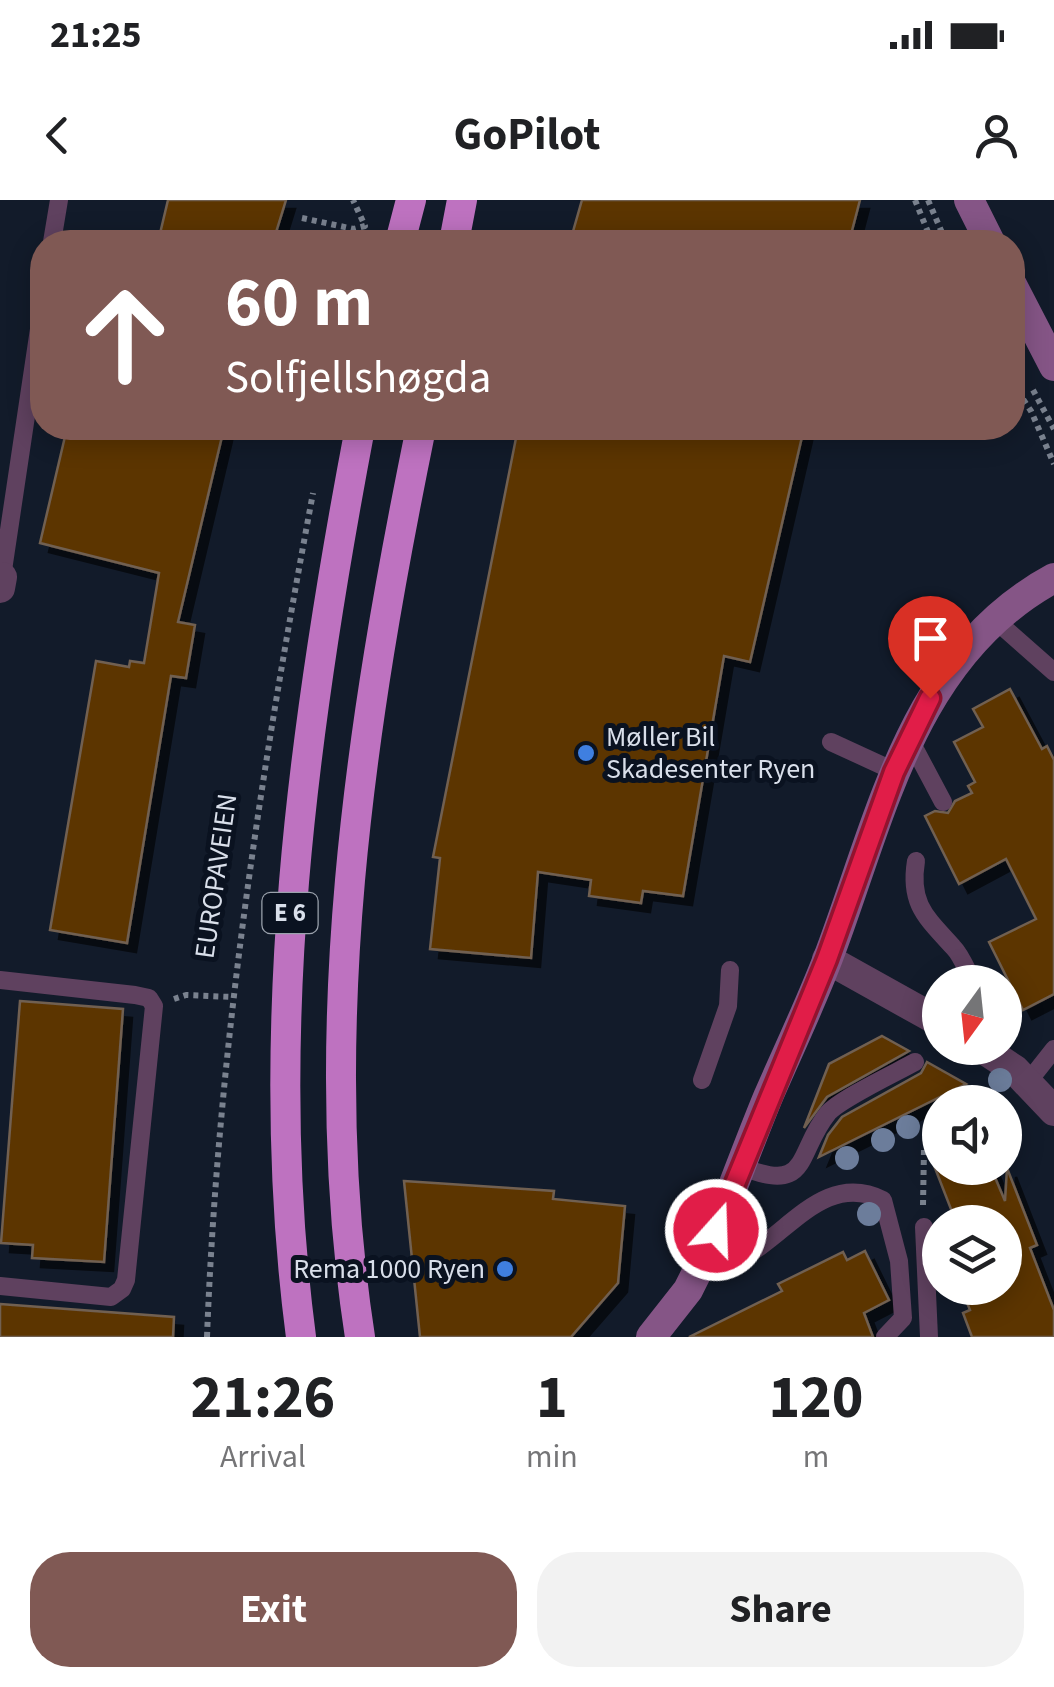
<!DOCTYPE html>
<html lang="en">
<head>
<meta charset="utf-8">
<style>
  :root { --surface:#fff; --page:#f2f2f2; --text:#202124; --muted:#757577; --accent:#805954 }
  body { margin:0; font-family:"Source Sans 3",sans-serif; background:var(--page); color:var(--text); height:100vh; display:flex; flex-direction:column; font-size:38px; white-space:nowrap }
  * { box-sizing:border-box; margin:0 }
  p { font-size:32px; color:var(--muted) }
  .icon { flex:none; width:55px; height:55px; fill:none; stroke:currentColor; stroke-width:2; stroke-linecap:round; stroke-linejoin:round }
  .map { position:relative; height:1137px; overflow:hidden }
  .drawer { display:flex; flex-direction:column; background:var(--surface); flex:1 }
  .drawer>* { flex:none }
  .guide { position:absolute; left:30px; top:30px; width:995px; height:210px; border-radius:40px; box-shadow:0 5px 25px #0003; background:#805954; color:#fff; overflow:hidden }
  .needle { width:65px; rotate:195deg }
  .tools { position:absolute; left:922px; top:765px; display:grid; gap:20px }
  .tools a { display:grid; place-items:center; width:100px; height:100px; border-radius:50%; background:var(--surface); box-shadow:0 5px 25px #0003; font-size:50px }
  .pin { position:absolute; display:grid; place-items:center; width:85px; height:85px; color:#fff; margin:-102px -42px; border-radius:50% 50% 50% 0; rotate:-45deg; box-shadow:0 0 10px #0007 }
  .pin .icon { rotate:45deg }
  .me { position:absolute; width:110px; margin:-55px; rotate:20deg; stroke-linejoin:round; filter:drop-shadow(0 0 8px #0008) }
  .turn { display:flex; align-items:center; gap:35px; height:210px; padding:0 30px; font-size:45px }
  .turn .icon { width:130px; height:130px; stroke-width:2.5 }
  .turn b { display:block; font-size:70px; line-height:85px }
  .eta { display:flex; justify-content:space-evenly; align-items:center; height:170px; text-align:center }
  .eta b { font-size:60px; font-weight:700; line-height:70px }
  .action { display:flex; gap:20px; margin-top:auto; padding:20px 30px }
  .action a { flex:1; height:115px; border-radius:40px; background:var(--accent); color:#fff; font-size:40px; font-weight:700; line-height:115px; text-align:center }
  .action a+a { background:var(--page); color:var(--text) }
  .status { display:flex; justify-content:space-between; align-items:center; height:70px; padding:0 50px; background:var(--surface); direction:ltr }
  .status svg { height:28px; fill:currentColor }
  header { display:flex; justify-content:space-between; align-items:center; height:130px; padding:0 30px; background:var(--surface); font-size:45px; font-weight:700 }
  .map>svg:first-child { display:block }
  .building { fill:#5b3504; stroke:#716051; stroke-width:2.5; filter:url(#shadow) }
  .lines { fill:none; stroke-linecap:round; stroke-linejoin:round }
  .path { stroke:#7a828f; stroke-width:6; stroke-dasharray:5 5; stroke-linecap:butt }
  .lane { stroke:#5f415f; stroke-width:18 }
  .street { stroke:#5f415f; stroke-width:30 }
  .secondary { stroke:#855586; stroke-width:30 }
  .highway { stroke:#be72c0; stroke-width:30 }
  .tree { fill:#6c7d9b }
  .route-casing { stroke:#92132f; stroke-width:25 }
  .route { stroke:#e11d48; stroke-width:18 }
  .shop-dot { fill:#3f7fe0; stroke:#0a1220; stroke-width:4 }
  .labels { text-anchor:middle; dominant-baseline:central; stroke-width:10; stroke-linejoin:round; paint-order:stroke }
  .shield { fill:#0a1220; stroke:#9ba2ad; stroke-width:2.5 }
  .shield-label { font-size:25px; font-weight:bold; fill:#d9dfea }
  .poi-label { font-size:28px; fill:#d9dfea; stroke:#0a1220; text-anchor:start }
  .street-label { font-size:28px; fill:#d9dfea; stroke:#0a1220 }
</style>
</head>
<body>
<div class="status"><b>21:25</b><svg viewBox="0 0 49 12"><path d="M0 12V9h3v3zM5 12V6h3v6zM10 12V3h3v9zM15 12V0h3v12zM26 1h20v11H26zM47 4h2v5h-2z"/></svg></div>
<header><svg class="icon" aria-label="back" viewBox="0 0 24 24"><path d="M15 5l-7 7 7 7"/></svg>GoPilot<svg class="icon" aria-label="person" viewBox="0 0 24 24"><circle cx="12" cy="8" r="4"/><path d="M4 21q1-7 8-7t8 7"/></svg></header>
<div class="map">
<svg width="1054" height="1137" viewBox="0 0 1054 1137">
  <defs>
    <filter id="shadow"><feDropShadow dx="9" dy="9" stdDeviation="0" flood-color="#0009"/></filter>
  </defs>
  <rect width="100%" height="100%" fill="#121b2a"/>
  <g class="building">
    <path d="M 168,0 L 286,0 L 273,42 L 158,42 Z"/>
    <path d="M 582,0 L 860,0 L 849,42 L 570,42 Z"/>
    <path d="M 67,228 L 224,228 L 178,422 L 195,425 L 186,478 L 171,476 L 127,743 L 50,730 L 96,461 L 129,467 L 130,461 L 144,463 L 159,373 L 40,343 Z"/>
    <path d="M 518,228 L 804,228 L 750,462 L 724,456 L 683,696 L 643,691 L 641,703 L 589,696 L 591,680 L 538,672 L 531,758 L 430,749 L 440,658 L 433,657 Z"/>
    <path d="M 1010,489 L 1042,549 L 1047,546 L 1054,560 L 1054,794 L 1023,810 L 989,742 L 1036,719 L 1006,659 L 959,684 L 925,616 L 935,611 L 948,613 L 955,601 L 972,593 L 968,586 L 975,582 L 954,542 L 983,527 L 973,509 Z"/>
    <path d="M 20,801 L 123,809 L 104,1062 L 32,1058 L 33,1045 L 1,1043 Z"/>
    <path d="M 882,836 L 909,851 L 827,897 L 804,928 L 829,864 Z"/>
    <path d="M 927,862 L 966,884 L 819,957 L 828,935 L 842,917 L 921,873 Z"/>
    <path d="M 935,968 L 991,968 L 1005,1001 L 1007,968 L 1037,1045 L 1030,1048 L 1054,1110 L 1054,1137 L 972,1137 L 963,1113 L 970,1110 L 961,1088 L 1005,1088 L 1005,1022 L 956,1022 Z"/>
    <path d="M 404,981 L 554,991 L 553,999 L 625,1006 L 618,1083 L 571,1137 L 420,1137 Z"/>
    <path d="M 865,1051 L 889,1100 L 864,1113 L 873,1137 L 689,1137 L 782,1091 L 778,1084 L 843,1052 L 847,1060 Z"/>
    <path d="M 0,1104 L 174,1117 L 173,1137 L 0,1137 Z"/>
  </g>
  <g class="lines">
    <g class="path">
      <path d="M 915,0 L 932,42"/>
      <path d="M 928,0 L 946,42"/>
      <path d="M 302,18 L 354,29 L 365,26 L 353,0"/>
      <path d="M 1012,183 L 1031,211 L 1054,264"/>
      <path d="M 1033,190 L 1054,229"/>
      <path d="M 174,799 L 186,795 L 232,797"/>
      <path d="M 923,1005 L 924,949 L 940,930"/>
      <path d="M 207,1137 C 218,850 260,575 313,293"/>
    </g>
    <g class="lane">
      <path d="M 52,42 L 59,0"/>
      <path d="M 2,377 L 42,109"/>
      <path d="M 994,419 L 1054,472"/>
      <path d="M 909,538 L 943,602"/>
      <path d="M 831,542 L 894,571"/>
      <path d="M 916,661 C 909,704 926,717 953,747 C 962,756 967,771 973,782"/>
      <path d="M 0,780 L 135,795 L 149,798 L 154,806 L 126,1080 L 122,1089 L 111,1097 L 0,1086"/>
      <path d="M 702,880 L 728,806 L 730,770"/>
      <path d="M 1028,882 L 1054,849"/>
      <path d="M 740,966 C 811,995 795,954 828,913 C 840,899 895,873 915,862"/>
      <path d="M 924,1027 L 929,1137"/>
      <path d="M 707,1052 L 737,1060 C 786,1039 822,970 883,1000 L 899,1061 L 903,1118 L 885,1137"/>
    </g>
    <g class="street">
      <path d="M 0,388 L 2,377"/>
      <path d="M 827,759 L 940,822"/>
      <path d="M 982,848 L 1015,870 L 1054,911"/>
    </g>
    <g class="secondary">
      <path d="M 969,0 L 990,42"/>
      <path d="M 1012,85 L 1054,166"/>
      <path d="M 651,1137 L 688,1090 L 707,1052 C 728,1001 747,948 768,897 C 788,851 810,805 828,758 C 881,619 911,455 1054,378"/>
    </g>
    <g class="highway">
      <path d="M 400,42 L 411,0"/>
      <path d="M 454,42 L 462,0"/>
      <path d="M 301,1137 C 261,833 303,527 360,228"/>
      <path d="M 360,1137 C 313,834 360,525 421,228"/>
    </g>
  </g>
  <g class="tree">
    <circle cx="1000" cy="880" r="12"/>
    <circle cx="908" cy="927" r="12"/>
    <circle cx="883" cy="940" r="12"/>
    <circle cx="847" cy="958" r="12"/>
    <circle cx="869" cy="1014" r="12"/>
  </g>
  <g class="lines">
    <defs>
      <path id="route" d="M 716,1030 L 827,759 L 894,572 L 930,498"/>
    </defs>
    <use href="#route" class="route-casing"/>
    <use href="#route" class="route"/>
  </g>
  <g class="shop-dot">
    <circle cx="586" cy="553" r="10"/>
    <circle cx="505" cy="1069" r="10"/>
  </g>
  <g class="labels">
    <rect class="shield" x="262.5" y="693" width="55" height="40" rx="8"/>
    <g class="shield-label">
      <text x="290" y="713">E 6</text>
    </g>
    <g class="poi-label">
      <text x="606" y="537">Møller Bil<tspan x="606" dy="32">Skadesenter Ryen</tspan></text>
      <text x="485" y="1069" text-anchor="end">Rema 1000 Ryen</text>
    </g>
    <g class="street-label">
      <text transform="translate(216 676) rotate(-82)">EUROPAVEIEN</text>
    </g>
  </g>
</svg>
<div class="tools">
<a><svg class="needle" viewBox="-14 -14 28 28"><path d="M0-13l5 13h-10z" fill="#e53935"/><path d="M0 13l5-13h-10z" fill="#757577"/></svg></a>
<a><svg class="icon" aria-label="sound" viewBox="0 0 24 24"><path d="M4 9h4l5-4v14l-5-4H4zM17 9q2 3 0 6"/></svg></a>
<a><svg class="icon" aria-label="layers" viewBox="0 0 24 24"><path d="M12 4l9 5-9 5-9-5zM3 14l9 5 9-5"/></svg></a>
</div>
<div class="pin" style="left:930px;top:498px;background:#d93025"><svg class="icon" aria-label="arrive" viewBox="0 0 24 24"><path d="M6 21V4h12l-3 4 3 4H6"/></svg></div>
<svg class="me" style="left:716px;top:1030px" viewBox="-20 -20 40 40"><circle r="17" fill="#e11d48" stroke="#fff" stroke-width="3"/><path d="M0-11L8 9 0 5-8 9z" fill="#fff"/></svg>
<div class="guide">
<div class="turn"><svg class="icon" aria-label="ahead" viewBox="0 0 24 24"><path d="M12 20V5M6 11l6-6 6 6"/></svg><div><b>60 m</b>Solfjellshøgda</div></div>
</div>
</div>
<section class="drawer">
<div class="eta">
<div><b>21:26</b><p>Arrival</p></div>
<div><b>1</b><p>min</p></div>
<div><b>120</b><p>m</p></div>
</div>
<div class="action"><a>Exit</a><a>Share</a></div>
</section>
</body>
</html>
